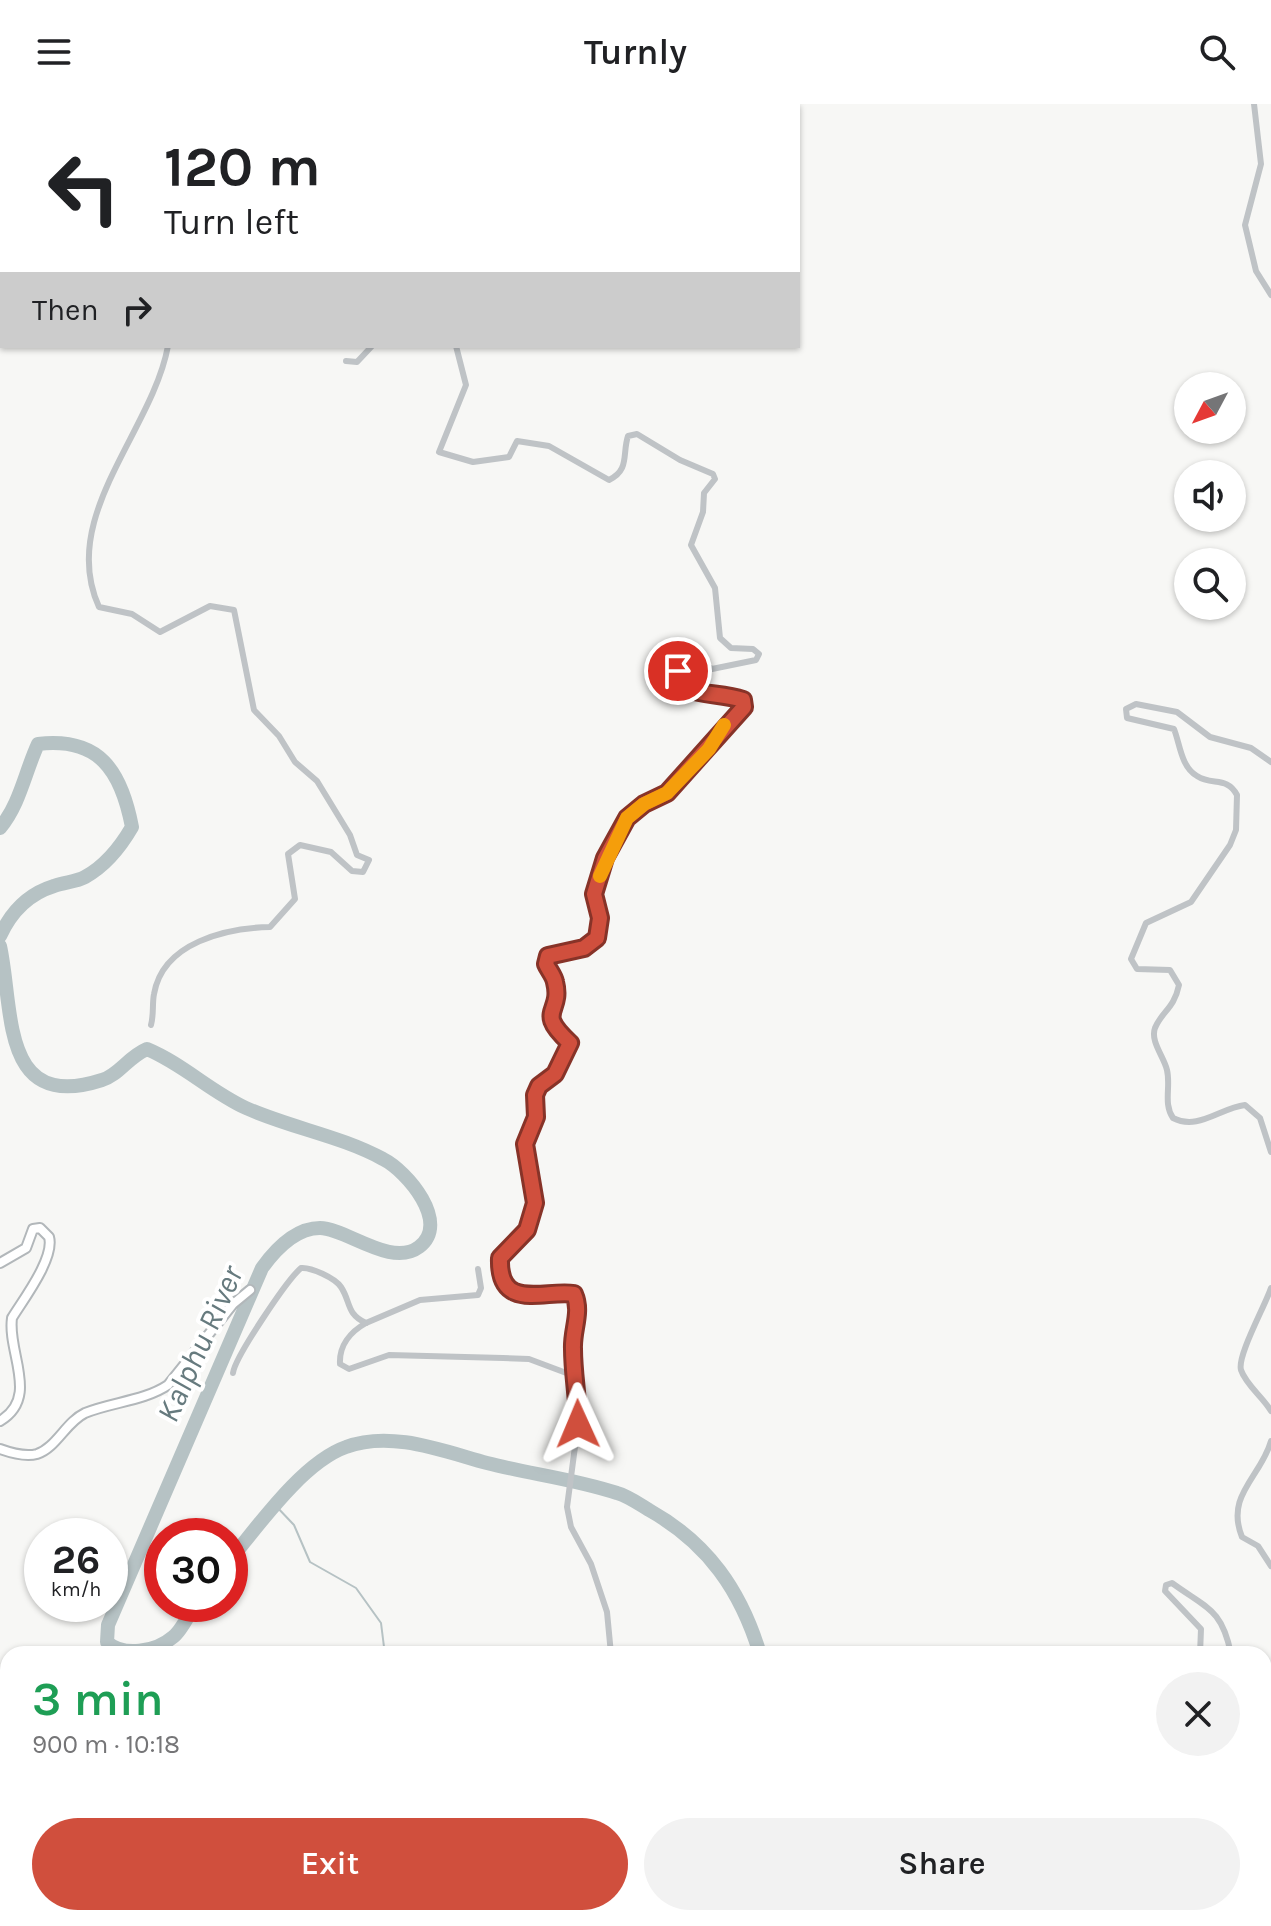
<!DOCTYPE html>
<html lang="en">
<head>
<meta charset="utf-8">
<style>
  :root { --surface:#fff; --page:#f2f2f2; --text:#202124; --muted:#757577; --accent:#d04f3d }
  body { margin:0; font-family:Karla,sans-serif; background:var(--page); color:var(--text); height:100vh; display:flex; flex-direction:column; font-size:30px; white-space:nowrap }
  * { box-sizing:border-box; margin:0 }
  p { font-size:26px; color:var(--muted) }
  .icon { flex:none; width:44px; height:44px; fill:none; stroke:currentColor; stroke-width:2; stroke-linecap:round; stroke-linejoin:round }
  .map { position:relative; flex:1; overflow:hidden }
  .side { position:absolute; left:0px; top:1542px; width:1272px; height:280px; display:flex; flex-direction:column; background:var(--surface); border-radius:24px 24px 0 0; box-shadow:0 2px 6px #0004 }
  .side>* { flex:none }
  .hud { position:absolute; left:0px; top:0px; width:800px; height:244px; box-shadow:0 2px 6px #0004; background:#fff; color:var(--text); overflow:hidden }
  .needle { width:52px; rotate:229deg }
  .tools { position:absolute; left:1174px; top:268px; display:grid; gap:16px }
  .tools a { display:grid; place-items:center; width:72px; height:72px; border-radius:50%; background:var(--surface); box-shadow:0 2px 6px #0004; font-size:40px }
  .speed { position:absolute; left:24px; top:1414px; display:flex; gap:16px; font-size:40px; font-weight:700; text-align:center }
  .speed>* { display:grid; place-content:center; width:104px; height:104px; border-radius:50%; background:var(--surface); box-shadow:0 2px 6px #0004; line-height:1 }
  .speed small { font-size:20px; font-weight:400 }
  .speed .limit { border:12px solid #d22; background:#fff; color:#111 }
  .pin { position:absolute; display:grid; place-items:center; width:68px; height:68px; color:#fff; margin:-34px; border:4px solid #fff; border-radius:50%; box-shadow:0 2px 8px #0007 }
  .me { position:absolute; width:88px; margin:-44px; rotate:359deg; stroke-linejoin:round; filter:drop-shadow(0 0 6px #0008) }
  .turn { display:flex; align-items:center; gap:28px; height:168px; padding:0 32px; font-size:36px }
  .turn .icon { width:104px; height:104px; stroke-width:2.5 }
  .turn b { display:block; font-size:56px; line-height:68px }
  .then { display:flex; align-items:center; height:76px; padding:0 32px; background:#0003; gap:16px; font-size:30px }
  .round { display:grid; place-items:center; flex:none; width:84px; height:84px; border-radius:42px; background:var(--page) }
  .summary { display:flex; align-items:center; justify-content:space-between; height:136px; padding:0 32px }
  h1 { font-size:48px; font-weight:600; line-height:60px; color:#1e9e55 }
  .cta { display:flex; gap:16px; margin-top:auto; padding:16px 32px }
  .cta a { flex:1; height:92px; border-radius:48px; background:var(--accent); color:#fff; font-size:32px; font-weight:600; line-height:92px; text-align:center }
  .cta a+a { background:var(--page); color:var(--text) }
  header { display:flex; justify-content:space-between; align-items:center; height:104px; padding:0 32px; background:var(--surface); font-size:36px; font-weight:600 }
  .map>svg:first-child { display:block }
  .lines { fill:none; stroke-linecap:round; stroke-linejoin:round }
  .stream { stroke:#b6c2c4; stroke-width:2 }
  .river { stroke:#b6c2c4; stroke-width:14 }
  .secondary-casing { stroke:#b2b7ba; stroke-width:12 }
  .street { stroke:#bfc3c6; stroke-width:6 }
  .secondary { stroke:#fff; stroke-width:8 }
  .route-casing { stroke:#873328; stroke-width:20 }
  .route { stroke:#d04f3d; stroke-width:14 }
  .slow { stroke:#f59e0b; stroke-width:14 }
  .labels { text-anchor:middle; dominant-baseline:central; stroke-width:8; stroke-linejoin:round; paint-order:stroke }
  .water-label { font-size:32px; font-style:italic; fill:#667a7e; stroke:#fff }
</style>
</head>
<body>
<header><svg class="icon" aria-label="menu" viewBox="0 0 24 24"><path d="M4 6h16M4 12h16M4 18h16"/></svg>Turnly<svg class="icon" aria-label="search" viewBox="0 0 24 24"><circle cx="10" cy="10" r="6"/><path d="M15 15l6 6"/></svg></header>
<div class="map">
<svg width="1271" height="1822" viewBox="0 0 1271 1822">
  <rect width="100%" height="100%" fill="#f7f7f5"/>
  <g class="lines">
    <g class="stream">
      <path d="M 275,1401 L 294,1421 L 310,1458 L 356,1484 L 381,1519 L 384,1543 L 378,1550"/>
      <path d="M 55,1822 L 59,1814"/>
    </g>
    <g class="river">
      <path d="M 0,724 C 20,700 25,668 38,640 C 99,633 121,666 132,723 C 121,742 105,762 85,773 C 76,778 64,778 54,782 C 28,790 11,808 0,832"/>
      <path d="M 0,842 C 14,906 0,1009 102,976 C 119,971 128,953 147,945 C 183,960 211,988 246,1004 C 291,1024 341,1032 383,1055 C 407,1067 451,1119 419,1143 C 391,1164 346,1124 320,1124 C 295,1124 275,1146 262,1164 L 108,1521 L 107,1538 C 123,1553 156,1548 173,1533 C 182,1526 189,1510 195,1500"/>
      <path d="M 230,1456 C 258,1422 303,1358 346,1343 C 391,1326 443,1347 487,1359 C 530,1370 575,1375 617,1389 C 628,1392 639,1400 649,1406 C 708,1439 741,1487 760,1550"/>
      <path d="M 745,1822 L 746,1814"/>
    </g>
    <defs>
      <g id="secondary">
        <path d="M 0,1159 L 26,1144 L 33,1125 L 40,1124 L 49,1133 C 55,1154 23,1196 12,1214 C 7,1249 40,1293 0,1317"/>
        <path d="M 0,1345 C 11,1349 26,1353 37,1350 C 56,1344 66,1318 85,1309 C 112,1298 144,1297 168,1281 L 233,1200 L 250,1186"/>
      </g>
    </defs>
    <use href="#secondary" class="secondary-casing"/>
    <g class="street">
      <path d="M 669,0 L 671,2"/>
      <path d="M 1254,0 L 1261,60 L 1245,121 L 1256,167 L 1271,191"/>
      <path d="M 589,2 L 590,0"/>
      <path d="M 685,2 L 688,0"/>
      <path d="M 456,242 L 466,281 L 439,348 L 473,358 L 509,353 L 517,337 L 549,342 L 609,376 C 630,366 622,350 628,332 L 637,330 L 680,356 L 713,370 L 715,375 L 704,389 L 703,408 L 691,441 L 715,484 L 720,534 L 731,544 L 753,545 L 759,550 L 756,556 L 712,565 L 693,555 L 686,555 L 678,567 L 686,585 C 705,591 725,590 743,596 L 744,603 L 722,623 L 709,645 L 667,689 L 644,700 L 627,714 L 605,754 L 594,790 L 600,814 L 597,834 L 584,844 L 548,852 L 546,860 C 549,865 554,872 555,878 C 563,910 534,906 570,939 L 555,970 L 539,982 L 535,991 L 536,1013 L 525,1040 L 535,1099 L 527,1126 L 500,1154 C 498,1209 546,1185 574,1190 L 578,1198 L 573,1248 L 577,1265 L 578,1320 L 567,1403 L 571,1423 L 591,1460 L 607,1508 L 611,1550"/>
      <path d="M 346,257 L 357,258 L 372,242"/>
      <path d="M 1271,658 L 1251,644 L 1210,633 L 1177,608 L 1136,600 L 1126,605 L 1127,614 L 1174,625 C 1180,640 1181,663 1197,672 C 1212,682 1227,672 1237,691 L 1236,726 L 1230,741 L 1191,798 L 1146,819 L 1131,855 L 1137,865 L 1170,866 L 1179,881 C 1174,905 1162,907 1155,924 C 1150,937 1164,953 1167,966 C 1171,983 1163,999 1173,1014 C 1198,1027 1220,1004 1245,1001 L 1260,1014 L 1271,1048"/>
      <path d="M 151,921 C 154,910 152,900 154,890 C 163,838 227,824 270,823 L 295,795 L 288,750 L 300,741 L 331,748 L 352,767 L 363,768 L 369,756 L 357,751 L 350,731 L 317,677 L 295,658 L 279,632 L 254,606 L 234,506 L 210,502 L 160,528 L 132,510 L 99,503 C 58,413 152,328 168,242"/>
      <path d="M 478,1165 L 481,1184 L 478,1191 L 420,1196 L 366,1219 C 350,1228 339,1242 340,1260 L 349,1265 L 389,1251 L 503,1254 L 529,1255 L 577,1273"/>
      <path d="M 1271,1184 C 1265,1202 1237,1252 1241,1266 C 1246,1281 1263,1293 1271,1307"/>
      <path d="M 233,1269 C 235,1253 287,1176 301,1164 C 311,1163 335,1174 341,1183 C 351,1198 346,1210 366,1219"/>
      <path d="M 1271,1337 C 1261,1373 1225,1391 1242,1433 L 1258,1442 L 1271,1462"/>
      <path d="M 1200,1550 L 1201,1525 L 1165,1487 L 1166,1481 L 1172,1479 C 1206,1504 1222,1504 1231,1550"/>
      <path d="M 1264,1578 L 1271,1583"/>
      <path d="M 1264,1643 L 1271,1646"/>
      <path d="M 1264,1672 L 1271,1674"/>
      <path d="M 246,1822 L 261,1814"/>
      <path d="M 1094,1822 L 1096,1814"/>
    </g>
    <use href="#secondary" class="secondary"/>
  </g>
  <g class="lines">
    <defs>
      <path id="route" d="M 578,1320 C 578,1294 573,1270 573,1245 C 572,1226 582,1208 574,1190 C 546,1185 498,1209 500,1154 L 527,1126 L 535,1099 L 525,1040 L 536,1013 L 535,991 L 539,982 L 555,970 L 570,939 C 534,906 563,910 555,878 C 554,872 548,865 546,860 L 548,852 L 584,844 L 597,834 L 600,814 L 594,790 L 605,754 L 627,714 L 644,700 L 667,689 L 744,603 L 743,596 C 725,590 705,591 686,585 L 678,567"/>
    </defs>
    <use href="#route" class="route-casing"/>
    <use href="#route" class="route"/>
    <path class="slow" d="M 600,772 L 627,714 L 644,700 L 667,689 L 709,645 L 724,621"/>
  </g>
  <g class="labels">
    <g class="water-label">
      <text transform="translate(200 1240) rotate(-66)">Kalphu River</text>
    </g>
  </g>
</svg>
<div class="tools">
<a><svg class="needle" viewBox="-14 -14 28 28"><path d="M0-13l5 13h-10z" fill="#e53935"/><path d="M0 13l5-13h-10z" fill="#757577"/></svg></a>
<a><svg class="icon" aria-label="sound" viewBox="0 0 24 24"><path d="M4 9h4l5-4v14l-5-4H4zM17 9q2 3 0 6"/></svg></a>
<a><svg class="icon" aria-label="search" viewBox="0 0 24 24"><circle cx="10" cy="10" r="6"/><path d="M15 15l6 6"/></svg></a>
</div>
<div class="speed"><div>26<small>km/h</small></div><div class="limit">30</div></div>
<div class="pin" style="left:678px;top:567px;background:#d93025"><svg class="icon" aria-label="arrive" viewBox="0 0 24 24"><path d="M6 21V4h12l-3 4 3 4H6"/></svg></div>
<svg class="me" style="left:578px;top:1320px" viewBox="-20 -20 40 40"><path d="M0-17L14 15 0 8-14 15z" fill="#d04f3d" stroke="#fff" stroke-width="4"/></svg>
<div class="hud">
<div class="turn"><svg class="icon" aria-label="left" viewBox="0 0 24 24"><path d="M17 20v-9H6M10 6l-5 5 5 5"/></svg><div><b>120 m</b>Turn left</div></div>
<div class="then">Then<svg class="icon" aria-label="right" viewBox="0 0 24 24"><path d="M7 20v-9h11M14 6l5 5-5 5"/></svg></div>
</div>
<section class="side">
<div class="summary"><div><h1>3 min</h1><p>900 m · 10:18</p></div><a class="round"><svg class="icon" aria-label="close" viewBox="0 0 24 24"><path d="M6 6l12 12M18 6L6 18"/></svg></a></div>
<div class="cta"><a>Exit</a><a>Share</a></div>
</section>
</div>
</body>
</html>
